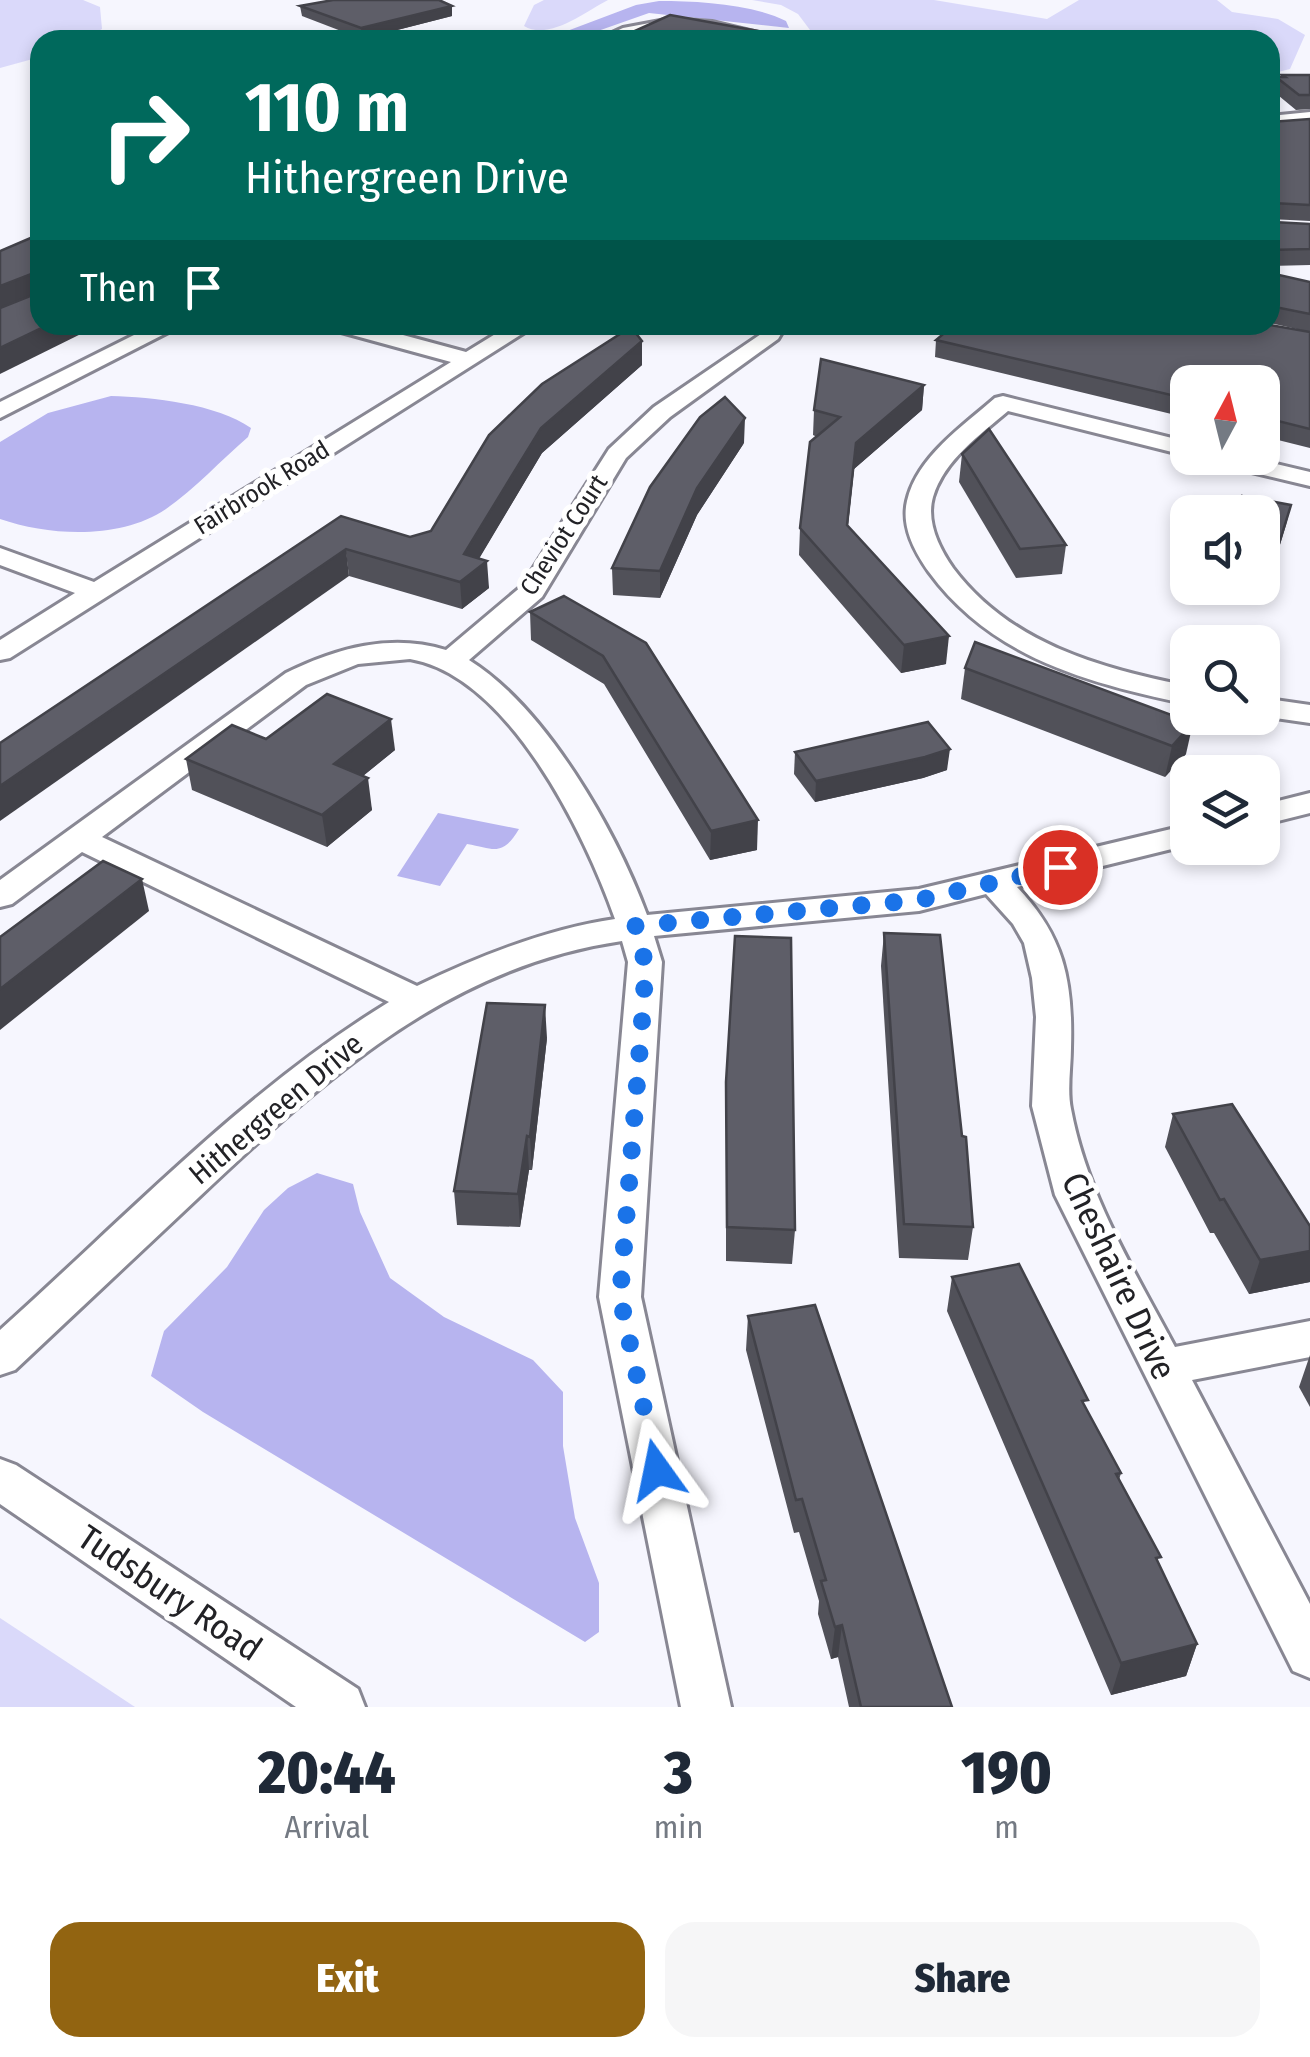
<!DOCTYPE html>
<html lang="en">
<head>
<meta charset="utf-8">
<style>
  :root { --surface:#fff; --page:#f6f6f7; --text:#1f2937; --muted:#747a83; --accent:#926411 }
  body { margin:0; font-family:"Fira Sans Condensed",sans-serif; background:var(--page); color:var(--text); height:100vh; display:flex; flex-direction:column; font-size:38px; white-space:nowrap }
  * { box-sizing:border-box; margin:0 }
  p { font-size:32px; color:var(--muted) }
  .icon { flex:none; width:55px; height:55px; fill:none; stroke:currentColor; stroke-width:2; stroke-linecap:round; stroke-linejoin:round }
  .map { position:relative; height:1707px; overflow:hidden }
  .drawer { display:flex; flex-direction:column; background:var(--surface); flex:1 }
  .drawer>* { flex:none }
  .top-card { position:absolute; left:30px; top:30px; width:1250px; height:305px; border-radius:30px; box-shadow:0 5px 15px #0003; background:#00695c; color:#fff; overflow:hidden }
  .needle { width:65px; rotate:7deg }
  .controls { position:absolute; left:1170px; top:365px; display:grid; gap:20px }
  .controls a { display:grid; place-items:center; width:110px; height:110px; border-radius:20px; background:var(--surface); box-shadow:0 5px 15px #0003; font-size:50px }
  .pin { position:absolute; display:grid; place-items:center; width:85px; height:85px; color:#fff; margin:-42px; border:5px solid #fff; border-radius:50%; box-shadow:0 2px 10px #0007 }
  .me { position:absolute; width:110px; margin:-55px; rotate:348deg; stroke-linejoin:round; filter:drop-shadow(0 0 8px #0008) }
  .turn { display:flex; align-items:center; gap:35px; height:210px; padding:0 50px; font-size:45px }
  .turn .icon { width:130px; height:130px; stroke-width:2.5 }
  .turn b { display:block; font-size:70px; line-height:85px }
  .then { display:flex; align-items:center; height:95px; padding:0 50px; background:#0003; gap:20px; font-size:38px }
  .eta { display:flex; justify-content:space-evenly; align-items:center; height:170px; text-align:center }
  .eta b { font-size:60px; font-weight:800; line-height:70px }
  .primary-button { display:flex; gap:20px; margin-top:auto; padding:20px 50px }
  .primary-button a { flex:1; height:115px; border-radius:30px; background:var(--accent); color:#fff; font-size:40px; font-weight:800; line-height:115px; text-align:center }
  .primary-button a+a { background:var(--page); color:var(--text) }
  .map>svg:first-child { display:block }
  .green { fill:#dad9fa }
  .water { fill:#b7b4ef }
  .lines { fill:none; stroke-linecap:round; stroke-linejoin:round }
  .street-casing { stroke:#888793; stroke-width:6 }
  .street { fill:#fff; fill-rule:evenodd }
  .wall { fill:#515159 }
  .shaded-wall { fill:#424249 }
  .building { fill:#5e5e68; stroke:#424249; stroke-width:2.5 }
  .route { stroke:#1a73e8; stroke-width:18; stroke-dasharray:0 32.4 }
  .labels { text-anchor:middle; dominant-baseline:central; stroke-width:10; stroke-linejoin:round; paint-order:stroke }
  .far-street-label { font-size:25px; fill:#222226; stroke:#fff }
  .street-label { font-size:30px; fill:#222226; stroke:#fff }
  .near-street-label { font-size:35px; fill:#222226; stroke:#fff }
</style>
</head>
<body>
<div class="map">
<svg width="1310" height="1707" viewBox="0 0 1310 1707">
  <rect width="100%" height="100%" fill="#f6f6fe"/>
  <g class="green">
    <path d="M 0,0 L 83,0 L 100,7 L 102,29 L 83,40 L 40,40 L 40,57 L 0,68 Z"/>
    <path d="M 544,0 L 608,0 C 585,12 549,41 524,26 L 534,5 Z"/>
    <path d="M 752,0 L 934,0 L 1047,19 L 1079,0 L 1217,0 L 1232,12 L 1278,19 L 1305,35 L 1290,69 L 1270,74 L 1270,40 L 1014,40 L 1008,34 L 971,30 L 943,40 L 846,40 L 810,30 L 798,14 L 781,5 Z"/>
    <path d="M 0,1618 L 135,1707 L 0,1707 Z"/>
  </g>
  <g class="water">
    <path d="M 659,1 C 698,1 752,4 786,21 L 789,28 L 649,13 L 578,38 L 562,38 L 567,31 L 636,5 Z"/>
    <path d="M 111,396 C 152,397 217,404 251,428 L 248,437 C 221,460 195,489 166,509 C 120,540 50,536 0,519 L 0,442 L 48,413 Z"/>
    <path d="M 438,813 L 519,829 C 502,857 495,849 467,844 L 440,886 L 397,876 Z"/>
    <path d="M 317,1173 L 353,1184 L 360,1212 L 390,1278 L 444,1317 L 533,1360 L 563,1392 L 563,1446 L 575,1518 L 599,1583 L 599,1632 L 585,1642 L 203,1412 L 151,1376 L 164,1331 L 227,1267 L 264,1210 L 288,1188 Z"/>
  </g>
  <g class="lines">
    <defs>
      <g id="street">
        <path d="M 671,19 L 712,22 L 788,40 C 750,40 714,29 676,28 C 648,28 624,40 597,40 L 623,28 Z"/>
        <path d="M 1310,112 L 1310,122 L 1270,126 L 1270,116 Z"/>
        <path d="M 154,325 L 182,325 L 0,418 L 0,402 Z"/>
        <path d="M 331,325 L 366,325 L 466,352 L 510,325 L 536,325 L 10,658 L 0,660 L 0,640 L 75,593 L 0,565 L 0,548 L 94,582 L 451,362 L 334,330 Z"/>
        <path d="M 770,328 L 778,329 L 781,334 L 778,339 L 670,417 L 626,458 L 542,597 L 469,660 C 546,708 616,831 647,915 L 919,889 L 1188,825 L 1188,845 L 1017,887 C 1064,936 1073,981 1071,1048 C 1071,1067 1067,1090 1071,1109 C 1087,1195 1134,1270 1175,1347 L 1310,1321 L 1310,1357 L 1192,1380 L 1310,1604 L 1310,1678 L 1293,1671 L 1055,1195 L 1032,1106 L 1036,1017 L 1032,978 L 1024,943 L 1013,924 L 986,894 L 919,911 L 654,936 L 662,962 L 641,1297 L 731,1707 L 681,1707 L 599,1297 L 628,962 L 622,941 C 447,966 321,1082 199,1197 C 138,1255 76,1312 15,1370 L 0,1375 L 0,1330 C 125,1218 245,1090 389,1002 L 82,852 L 12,904 L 0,907 L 0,880 L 286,673 C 337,648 391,633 446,650 L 522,586 L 609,449 L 654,407 ZM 410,659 C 509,676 585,834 615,919 C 547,929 479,956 417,986 L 102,837 L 306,685 L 358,664 Z"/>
        <path d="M 1003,396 L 1188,442 L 1188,456 L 1008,411 C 980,435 944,460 933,497 C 926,522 939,548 953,568 C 1010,644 1100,668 1188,686 L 1188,704 C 1088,683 992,658 929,572 C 915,552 901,527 907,501 C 917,457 963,426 995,398 Z"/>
        <path d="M 1211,458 L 1251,458 L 1310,472 L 1310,486 L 1214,463 Z"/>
        <path d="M 1262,698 L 1310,705 L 1310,723 L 1262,716 Z"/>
        <path d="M 1310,793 L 1310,813 L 1262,825 L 1262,805 Z"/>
        <path d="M 0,1459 L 16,1465 L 358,1689 L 365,1707 L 296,1707 L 0,1504 Z"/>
      </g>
    </defs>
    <use href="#street" class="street-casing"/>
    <use href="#street" class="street"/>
  </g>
  <g class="wall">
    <path d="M 300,6 L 452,16 L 362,39 L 302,16 Z"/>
    <path d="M 1282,75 L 1310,75 L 1310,109 L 1296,110 L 1273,91 L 1276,77 L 1282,77 Z"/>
    <path d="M 1310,119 L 1310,221 L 1270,219 L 1273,222 L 1310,224 L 1310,265 L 1270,266 L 1270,122 Z"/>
    <path d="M 1270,273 L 1310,282 L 1310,332 L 1270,323 Z"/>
    <path d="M 1310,332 L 1310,448 L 1262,436 L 1262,382 L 1188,382 L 1188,418 L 935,357 L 936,340 Z"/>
    <path d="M 642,341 L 642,365 L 542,453 L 479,558 L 489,588 L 462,609 L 349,576 L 341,516 L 410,537 L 431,531 Z"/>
    <path d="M 924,385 L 922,410 L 854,469 L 848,526 L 946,664 L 901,673 L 799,555 L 800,528 L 817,437 L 813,435 L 814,410 Z"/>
    <path d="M 744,443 L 697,515 L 660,598 L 613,595 L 612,568 Z"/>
    <path d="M 962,454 L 1066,545 L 1062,574 L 1016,578 L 959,482 Z"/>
    <path d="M 1291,505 L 1264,596 L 1221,588 L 1262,588 L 1262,512 Z"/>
    <path d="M 564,596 L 757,850 L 710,860 L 604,684 L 531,640 L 530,612 Z"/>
    <path d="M 975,642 L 1186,754 L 1165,777 L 961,699 L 965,668 Z"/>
    <path d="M 266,739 L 395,750 L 363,776 L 372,810 L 327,847 L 192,790 L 186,759 Z"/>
    <path d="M 795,752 L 947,770 L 923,778 L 815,802 L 794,774 Z"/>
    <path d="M 884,933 L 962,1136 L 973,1227 L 968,1260 L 899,1258 L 881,966 Z"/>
    <path d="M 547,1038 L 532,1170 L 529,1170 L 520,1227 L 457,1225 L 454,1191 Z"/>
    <path d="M 726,1082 L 795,1230 L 792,1264 L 726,1261 Z"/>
    <path d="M 1173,1114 L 1310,1226 L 1310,1282 L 1249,1294 L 1214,1233 L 1210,1233 L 1165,1147 Z"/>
    <path d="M 952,1277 L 1086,1408 L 1121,1473 L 1119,1480 L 1197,1644 L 1186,1676 L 1111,1695 L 947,1311 Z"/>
    <path d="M 748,1316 L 952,1707 L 849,1707 L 838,1657 L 831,1659 L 818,1614 L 819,1601 L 799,1532 L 794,1533 L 746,1350 Z"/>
    <path d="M 1310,1355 L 1310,1407 L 1299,1387 Z"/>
  </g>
  <g class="shaded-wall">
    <path d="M 452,6 L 452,16 L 362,39 L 361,28 Z"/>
    <path d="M 34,273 L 39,296 L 0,311 L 0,286 Z"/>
    <path d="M 48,325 L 99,325 L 0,374 L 0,348 Z"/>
    <path d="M 642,341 L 642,365 L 542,453 L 470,574 L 487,561 L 489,588 L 462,609 L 460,582 L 464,554 L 541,428 Z"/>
    <path d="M 924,385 L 922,410 L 854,469 L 845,552 L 856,443 Z"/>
    <path d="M 745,418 L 744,443 L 697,515 L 660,598 L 660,571 L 697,488 Z"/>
    <path d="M 1291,505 L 1286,525 L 1264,596 L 1269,576 Z"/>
    <path d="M 346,549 L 349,576 L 0,821 L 0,786 Z"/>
    <path d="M 949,636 L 946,664 L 901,673 L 904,645 Z"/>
    <path d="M 391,719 L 395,750 L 338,796 L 334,764 Z"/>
    <path d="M 1193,723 L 1186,754 L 1165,777 L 1172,746 Z"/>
    <path d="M 950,749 L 947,770 L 923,778 L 815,802 L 816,781 Z"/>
    <path d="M 368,778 L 372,810 L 327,847 L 322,815 Z"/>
    <path d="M 758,820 L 757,850 L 710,860 L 711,831 Z"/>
    <path d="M 142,879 L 149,911 L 0,1030 L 0,989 Z"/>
    <path d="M 545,1005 L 547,1038 L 532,1170 L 530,1137 Z"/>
    <path d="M 527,1136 L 529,1170 L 520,1227 L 518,1194 Z"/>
    <path d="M 1310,1251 L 1310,1282 L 1249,1294 L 1260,1260 Z"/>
    <path d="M 842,1625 L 838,1657 L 831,1659 L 835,1627 Z"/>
    <path d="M 1197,1644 L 1186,1676 L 1111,1695 L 1121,1663 Z"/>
  </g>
  <g class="building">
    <path d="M 333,0 L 439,0 L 452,6 L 361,28 L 300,6 Z"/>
    <path d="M 670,15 L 808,40 L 615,40 Z"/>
    <path d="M 1282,75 L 1310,75 L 1310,95 L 1299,95 L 1276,77 L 1285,77 Z"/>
    <path d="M 1310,119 L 1310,205 L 1273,203 L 1270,216 L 1270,122 Z"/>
    <path d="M 1270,219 L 1273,222 L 1310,224 L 1310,249 L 1270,250 Z"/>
    <path d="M 40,234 L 40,325 L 48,325 L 0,348 L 0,308 L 38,293 L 39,277 L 34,273 L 0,286 L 0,251 Z"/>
    <path d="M 1270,273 L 1310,282 L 1310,314 L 1270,306 Z"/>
    <path d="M 954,325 L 1270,325 L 1310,332 L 1310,429 L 1262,417 L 1262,382 L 1188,382 L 1188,399 L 936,340 Z"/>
    <path d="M 631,327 L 642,341 L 541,428 L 464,554 L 487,561 L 460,582 L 346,549 L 0,786 L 0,743 L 341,516 L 410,537 L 431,531 L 489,435 L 542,384 Z"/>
    <path d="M 821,359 L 924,385 L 856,443 L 847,525 L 949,636 L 904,645 L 800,528 L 810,442 L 840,417 L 814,410 Z"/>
    <path d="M 725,397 L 745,418 L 697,488 L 660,571 L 612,568 L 650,487 L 700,417 Z"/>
    <path d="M 989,429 L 1066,545 L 1020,549 L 962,454 Z"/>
    <path d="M 1242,496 L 1291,505 L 1269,576 L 1262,575 L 1262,512 L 1236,512 Z"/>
    <path d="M 564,596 L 646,643 L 758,820 L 711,831 L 603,656 L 530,612 Z"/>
    <path d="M 975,642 L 1193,723 L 1172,746 L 965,668 Z"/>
    <path d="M 327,694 L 391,719 L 334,764 L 368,778 L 322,815 L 186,759 L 232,725 L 266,739 Z"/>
    <path d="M 928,722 L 950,749 L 925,757 L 816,781 L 795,752 Z"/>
    <path d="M 103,861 L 142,879 L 0,989 L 0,937 Z"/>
    <path d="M 884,933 L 940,935 L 962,1136 L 966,1137 L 973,1227 L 904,1224 Z"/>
    <path d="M 735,936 L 791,938 L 795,1230 L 727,1227 L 726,1082 Z"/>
    <path d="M 487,1003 L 545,1005 L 530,1137 L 527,1136 L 518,1194 L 454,1191 Z"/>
    <path d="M 1232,1104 L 1310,1226 L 1310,1251 L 1260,1260 L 1224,1199 L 1220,1200 L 1173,1114 Z"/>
    <path d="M 1019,1264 L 1088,1400 L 1082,1401 L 1121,1473 L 1116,1474 L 1161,1557 L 1156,1558 L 1197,1644 L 1121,1663 L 952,1277 Z"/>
    <path d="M 815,1305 L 952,1707 L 861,1707 L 842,1625 L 835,1627 L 821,1581 L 826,1580 L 802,1499 L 796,1500 L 748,1316 Z"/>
  </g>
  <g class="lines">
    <path class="route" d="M 657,1470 L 620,1297 L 644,996 L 645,962 L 635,926 L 919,900 L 1060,867"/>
  </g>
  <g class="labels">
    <g class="far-street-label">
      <text transform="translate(262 488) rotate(-32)">Fairbrook Road</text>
      <text transform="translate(564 535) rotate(-57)">Cheviot Court</text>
    </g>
    <g class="street-label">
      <text transform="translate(276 1109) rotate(-40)">Hithergreen Drive</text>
    </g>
    <g class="near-street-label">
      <text transform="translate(1119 1276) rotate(65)">Cheshaire Drive</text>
      <text transform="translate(170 1593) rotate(34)">Tudsbury Road</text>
    </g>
  </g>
</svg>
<div class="controls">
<a><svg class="needle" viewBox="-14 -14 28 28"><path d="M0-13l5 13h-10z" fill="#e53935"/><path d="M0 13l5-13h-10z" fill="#747a83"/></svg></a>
<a><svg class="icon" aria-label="sound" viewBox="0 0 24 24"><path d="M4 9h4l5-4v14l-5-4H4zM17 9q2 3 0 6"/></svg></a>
<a><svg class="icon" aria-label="search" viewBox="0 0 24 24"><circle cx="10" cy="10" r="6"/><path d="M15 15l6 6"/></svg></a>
<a><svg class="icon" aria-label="layers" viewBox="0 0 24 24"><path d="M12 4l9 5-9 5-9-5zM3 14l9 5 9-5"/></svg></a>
</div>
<div class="pin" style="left:1060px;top:867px;background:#d93025"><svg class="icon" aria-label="arrive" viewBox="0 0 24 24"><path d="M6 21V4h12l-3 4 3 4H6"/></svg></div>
<svg class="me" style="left:657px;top:1470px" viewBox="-20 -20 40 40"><path d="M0-17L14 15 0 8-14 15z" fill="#1a73e8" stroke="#fff" stroke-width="4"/></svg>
<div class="top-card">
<div class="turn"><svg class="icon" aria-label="right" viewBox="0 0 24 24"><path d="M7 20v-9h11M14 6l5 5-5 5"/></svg><div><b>110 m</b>Hithergreen Drive</div></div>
<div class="then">Then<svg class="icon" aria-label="arrive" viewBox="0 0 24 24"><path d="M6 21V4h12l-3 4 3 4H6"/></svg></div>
</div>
</div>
<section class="drawer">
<div class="eta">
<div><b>20:44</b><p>Arrival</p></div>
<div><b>3</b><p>min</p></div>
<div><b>190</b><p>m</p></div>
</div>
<div class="primary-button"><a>Exit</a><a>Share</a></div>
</section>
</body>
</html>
